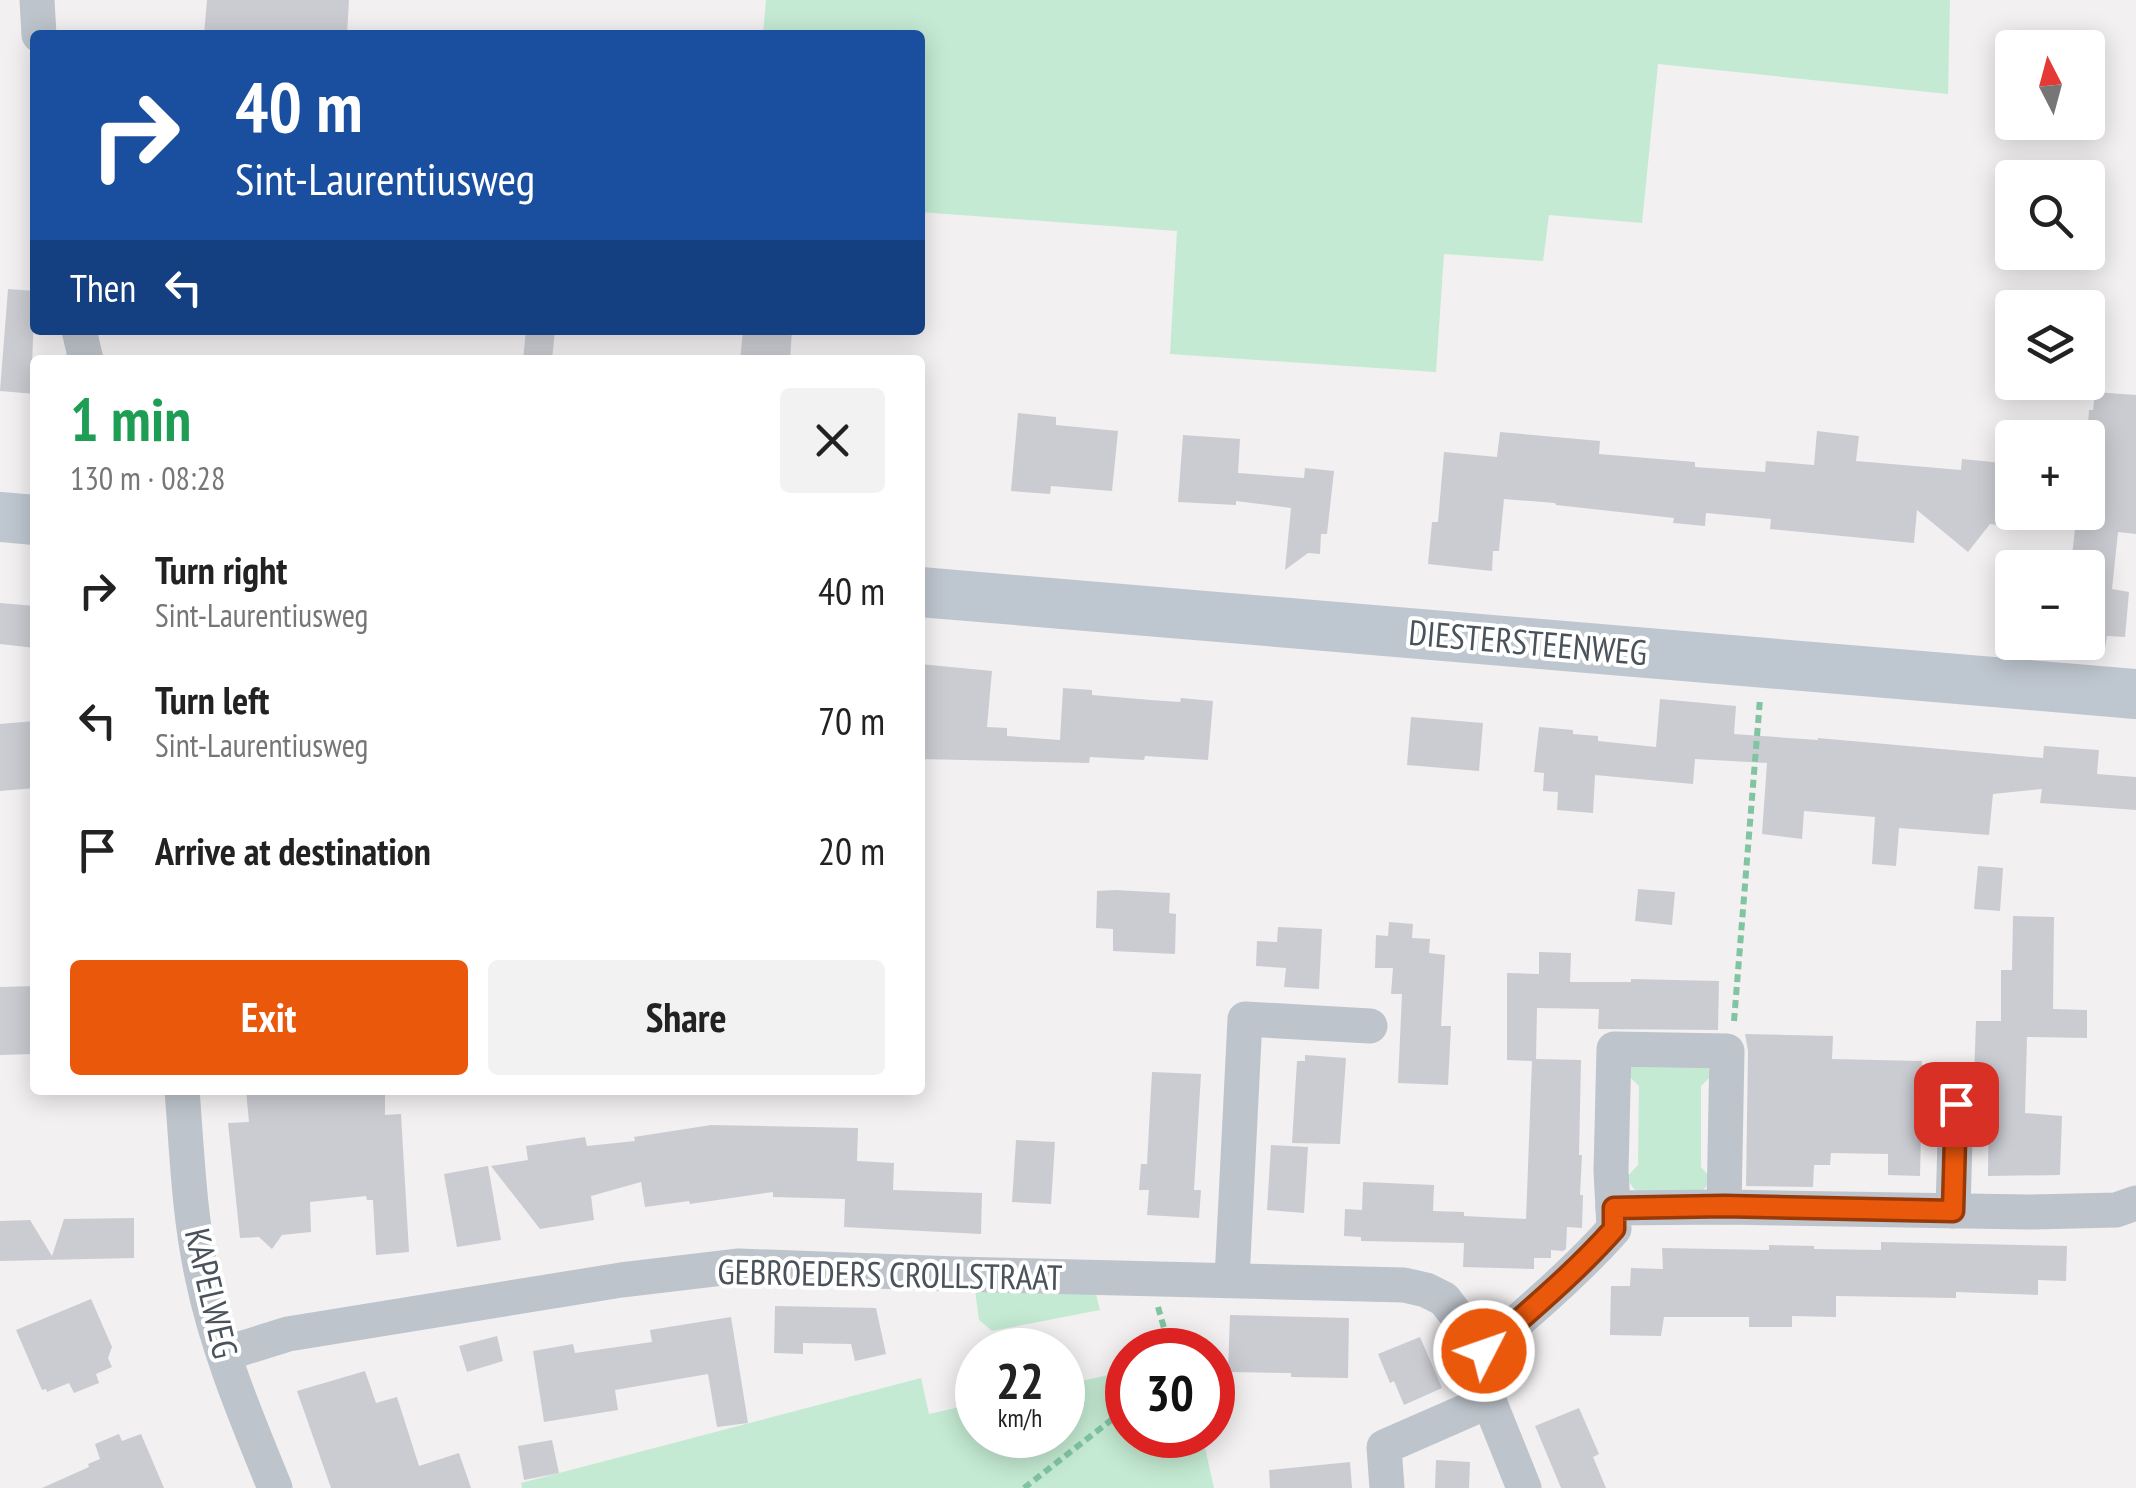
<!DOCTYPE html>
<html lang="en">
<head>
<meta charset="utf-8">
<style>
  :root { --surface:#fff; --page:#f2f2f2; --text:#222; --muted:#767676; --accent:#ea580c }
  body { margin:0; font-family:"PT Sans Narrow",sans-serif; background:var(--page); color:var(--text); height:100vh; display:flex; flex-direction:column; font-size:38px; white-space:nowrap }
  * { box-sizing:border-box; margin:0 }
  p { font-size:32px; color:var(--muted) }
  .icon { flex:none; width:55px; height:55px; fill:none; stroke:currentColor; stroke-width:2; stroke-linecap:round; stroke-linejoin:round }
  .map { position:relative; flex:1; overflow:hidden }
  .drawer { position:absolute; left:30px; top:355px; width:895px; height:740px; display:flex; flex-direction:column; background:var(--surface); border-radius:10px; box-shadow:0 5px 25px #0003 }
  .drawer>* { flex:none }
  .banner { position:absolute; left:30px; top:30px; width:895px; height:305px; border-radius:10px; box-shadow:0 5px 25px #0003; background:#1a4fa0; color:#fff; overflow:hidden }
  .needle { width:65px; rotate:354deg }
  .controls { position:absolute; left:1995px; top:30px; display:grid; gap:20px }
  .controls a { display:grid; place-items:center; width:110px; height:110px; border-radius:10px; background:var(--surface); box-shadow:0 5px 25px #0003; font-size:50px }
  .speed { position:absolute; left:955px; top:1328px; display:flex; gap:20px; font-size:50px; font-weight:700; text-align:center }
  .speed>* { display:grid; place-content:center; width:130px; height:130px; border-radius:50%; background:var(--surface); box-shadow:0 5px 25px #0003; line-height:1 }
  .speed small { font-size:25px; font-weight:400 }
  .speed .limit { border:15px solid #d22; background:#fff; color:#111 }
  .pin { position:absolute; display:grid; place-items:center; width:85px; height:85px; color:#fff; margin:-42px; border-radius:20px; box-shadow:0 5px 15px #0006 }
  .me { position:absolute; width:110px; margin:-55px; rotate:49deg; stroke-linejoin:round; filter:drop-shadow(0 0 8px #0008) }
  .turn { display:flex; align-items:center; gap:35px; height:210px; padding:0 40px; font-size:45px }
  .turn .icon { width:130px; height:130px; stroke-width:2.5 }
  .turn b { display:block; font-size:70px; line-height:85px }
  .then { display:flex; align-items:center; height:95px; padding:0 40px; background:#0003; gap:20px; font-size:38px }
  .round { display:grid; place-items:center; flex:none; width:105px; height:105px; border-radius:10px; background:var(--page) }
  .headline { display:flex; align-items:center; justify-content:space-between; height:170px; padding:0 40px }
  h1 { font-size:60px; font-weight:700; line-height:75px; color:#1e9e55 }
  .action { display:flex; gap:20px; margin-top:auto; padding:20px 40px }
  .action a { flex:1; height:115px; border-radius:10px; background:var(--accent); color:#fff; font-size:40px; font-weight:700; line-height:115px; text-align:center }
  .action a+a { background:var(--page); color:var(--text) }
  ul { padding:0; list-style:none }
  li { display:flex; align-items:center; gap:30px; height:130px; padding:0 40px }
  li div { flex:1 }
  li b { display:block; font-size:38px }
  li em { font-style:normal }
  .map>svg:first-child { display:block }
  .green { fill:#c4ead3 }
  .building { fill:#cbccd2 }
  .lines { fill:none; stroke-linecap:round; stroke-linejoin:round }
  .path { stroke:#80c4a2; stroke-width:6; stroke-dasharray:8 5; stroke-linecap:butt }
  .minor { stroke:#bdc4cb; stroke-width:35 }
  .secondary { stroke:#bec6cf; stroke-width:50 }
  .route-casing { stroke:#983908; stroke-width:25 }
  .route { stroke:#ea580c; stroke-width:18 }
  .labels { text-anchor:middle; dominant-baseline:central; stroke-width:8; stroke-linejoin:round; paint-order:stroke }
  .street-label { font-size:35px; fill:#4a535b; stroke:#fff }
</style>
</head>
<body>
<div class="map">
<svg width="2136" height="1488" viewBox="0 0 2136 1488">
  <rect width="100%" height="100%" fill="#f2f0f0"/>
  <g class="green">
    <path d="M 766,0 L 1950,0 L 1948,94 L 1658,64 L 1642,223 L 1549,215 L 1543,261 L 1444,254 L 1436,372 L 1170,354 L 1177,231 L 920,212 L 920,35 L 763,35 Z"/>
    <path d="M 1702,1062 L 1713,1074 L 1701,1086 L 1701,1167 L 1712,1180 L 1702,1191 L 1642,1193 L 1635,1190 L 1626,1178 L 1638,1165 L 1639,1086 L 1625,1072 L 1632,1064 Z"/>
    <path d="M 975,1290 L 1096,1294 L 1100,1310 L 992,1331 L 979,1320 Z"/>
    <path d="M 1127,1371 L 1128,1435 L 1202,1435 L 1214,1488 L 522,1488 L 521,1483 L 921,1378 L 929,1414 L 977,1403 L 978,1435 L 1062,1435 L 1063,1385 Z"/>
  </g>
  <g class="building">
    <path d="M 207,0 L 349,0 L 347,35 L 204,35 Z"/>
    <path d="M 8,289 L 35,291 L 32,364 L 35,364 L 35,394 L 0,391 Z"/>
    <path d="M 526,330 L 555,330 L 552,360 L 523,360 Z"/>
    <path d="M 743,330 L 792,330 L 790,360 L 740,360 Z"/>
    <path d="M 2095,392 L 2136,395 L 2136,534 L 2118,532 L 2112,589 L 2129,592 L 2125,637 L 2107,636 L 2105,649 L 2088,648 L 2088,565 L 2071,564 L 2077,512 L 2088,512 L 2088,425 L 2089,410 L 2093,410 Z"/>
    <path d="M 1018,413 L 1056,417 L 1056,425 L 1118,431 L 1112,491 L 1051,486 L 1050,494 L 1011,491 Z"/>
    <path d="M 1817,431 L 1859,436 L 1856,461 L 1961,470 L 1962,459 L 2012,464 L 2012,527 L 1990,524 L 1968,552 L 1917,510 L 1914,543 L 1770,529 L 1771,519 L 1706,513 L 1705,526 L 1673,523 L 1674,518 L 1556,505 L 1555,503 L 1504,499 L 1499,551 L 1493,551 L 1492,571 L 1428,564 L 1432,522 L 1438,522 L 1444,452 L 1497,457 L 1500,432 L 1600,441 L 1599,454 L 1695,462 L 1695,467 L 1765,472 L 1766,461 L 1814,465 Z"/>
    <path d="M 1183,435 L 1240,439 L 1238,473 L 1304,478 L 1305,468 L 1334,471 L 1327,534 L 1321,534 L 1320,554 L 1308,553 L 1285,570 L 1291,508 L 1236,501 L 1236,505 L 1178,502 Z"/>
    <path d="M 0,603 L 35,606 L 35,648 L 0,644 Z"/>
    <path d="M 920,664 L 992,671 L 987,727 L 1007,728 L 1007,736 L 1060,740 L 1063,688 L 1092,690 L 1092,695 L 1151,700 L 1180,702 L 1181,698 L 1213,701 L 1208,760 L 1145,756 L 1144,760 L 1090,757 L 1089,763 L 920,759 Z"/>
    <path d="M 1660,699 L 1736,706 L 1734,734 L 1818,740 L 1818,738 L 2043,758 L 2044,746 L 2099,750 L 2097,774 L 2136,777 L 2136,810 L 2040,803 L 2042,789 L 1993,794 L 1989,835 L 1899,828 L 1896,866 L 1872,864 L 1875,817 L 1804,811 L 1802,839 L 1762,834 L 1767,763 L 1695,759 L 1693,784 L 1595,775 L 1593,813 L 1557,810 L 1558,792 L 1543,791 L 1544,773 L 1534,772 L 1539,727 L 1573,730 L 1573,734 L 1598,736 L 1598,741 L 1656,747 Z"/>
    <path d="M 1411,717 L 1483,723 L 1479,771 L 1407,765 Z"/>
    <path d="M 35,721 L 35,788 L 0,791 L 0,724 Z"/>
    <path d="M 1978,866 L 2003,868 L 2000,911 L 1974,909 Z"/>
    <path d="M 1638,889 L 1675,892 L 1672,925 L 1635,921 Z"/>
    <path d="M 1115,890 L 1170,893 L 1169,913 L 1176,914 L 1175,954 L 1113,951 L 1113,929 L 1096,928 L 1097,891 Z"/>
    <path d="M 2013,916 L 2054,917 L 2053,1009 L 2087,1010 L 2087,1038 L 2027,1037 L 2025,1113 L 2062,1116 L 2060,1175 L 1988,1176 L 1989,1077 L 1974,1077 L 1976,1021 L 2001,1021 L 2001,970 L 2012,970 Z"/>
    <path d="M 1389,922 L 1413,924 L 1412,938 L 1430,939 L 1429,953 L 1445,955 L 1441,1026 L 1451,1026 L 1448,1085 L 1398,1083 L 1402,994 L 1391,994 L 1393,968 L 1375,968 L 1376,935 L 1388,936 Z"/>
    <path d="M 1278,927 L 1322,929 L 1319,989 L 1284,987 L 1286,968 L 1256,966 L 1257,941 L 1277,942 Z"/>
    <path d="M 1539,952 L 1571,953 L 1570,982 L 1631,982 L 1631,979 L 1719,981 L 1718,1030 L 1598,1029 L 1599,1009 L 1537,1008 L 1536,1059 L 1581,1060 L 1579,1155 L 1582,1155 L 1580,1195 L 1583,1195 L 1582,1228 L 1567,1227 L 1566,1249 L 1563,1251 L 1551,1250 L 1551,1258 L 1534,1258 L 1534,1269 L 1463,1267 L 1464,1243 L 1361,1241 L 1361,1237 L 1344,1236 L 1345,1209 L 1362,1210 L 1363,1182 L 1434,1185 L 1433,1211 L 1464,1212 L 1464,1216 L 1526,1219 L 1532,1061 L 1507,1060 L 1507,973 L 1539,974 Z"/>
    <path d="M 35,986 L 35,1043 L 32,1043 L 33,1054 L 0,1055 L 0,987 Z"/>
    <path d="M 1745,1034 L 1833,1036 L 1832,1059 L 1922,1061 L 1919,1135 L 1921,1134 L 1920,1176 L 1888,1175 L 1888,1154 L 1831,1153 L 1830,1165 L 1814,1165 L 1813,1187 L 1746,1186 L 1748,1051 Z"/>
    <path d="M 1305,1055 L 1346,1058 L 1340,1144 L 1292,1143 L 1297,1061 L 1305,1061 Z"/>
    <path d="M 1152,1072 L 1201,1074 L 1194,1190 L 1201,1190 L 1199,1218 L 1147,1215 L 1149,1190 L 1139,1190 L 1141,1164 L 1147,1164 Z"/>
    <path d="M 246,1090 L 385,1090 L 385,1115 L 401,1114 L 409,1252 L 376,1255 L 373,1200 L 367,1200 L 366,1196 L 310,1202 L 311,1232 L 282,1235 L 272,1249 L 259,1237 L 240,1238 L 228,1123 L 249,1122 Z"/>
    <path d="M 711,1125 L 858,1128 L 857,1161 L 894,1163 L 893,1190 L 982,1193 L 981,1234 L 844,1227 L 845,1199 L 773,1197 L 773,1192 L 690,1204 L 689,1201 L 645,1207 L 641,1182 L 591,1196 L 594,1220 L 540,1229 L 491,1166 L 528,1160 L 526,1146 L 585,1137 L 587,1146 L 635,1141 L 634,1137 Z"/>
    <path d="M 1016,1140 L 1055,1142 L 1051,1204 L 1012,1202 Z"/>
    <path d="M 1271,1145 L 1308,1147 L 1304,1213 L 1267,1210 Z"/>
    <path d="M 488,1166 L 501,1240 L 457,1247 L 444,1174 Z"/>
    <path d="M 134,1218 L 134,1258 L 0,1261 L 0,1221 L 30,1220 L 52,1256 L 64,1219 Z"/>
    <path d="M 1881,1242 L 2067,1246 L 2066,1281 L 2038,1280 L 2038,1295 L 1956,1292 L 1956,1298 L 1836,1296 L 1836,1317 L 1792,1316 L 1792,1327 L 1749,1327 L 1749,1317 L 1664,1317 L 1661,1336 L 1610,1335 L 1611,1286 L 1630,1286 L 1631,1268 L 1663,1269 L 1662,1248 L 1769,1250 L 1769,1245 L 1814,1246 L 1814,1249 L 1881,1250 Z"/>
    <path d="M 91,1299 L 112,1347 L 108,1358 L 112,1367 L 96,1374 L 99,1383 L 74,1393 L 69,1383 L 47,1392 L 46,1389 L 42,1390 L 16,1330 Z"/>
    <path d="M 775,1306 L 876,1308 L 886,1354 L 855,1361 L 851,1344 L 803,1343 L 803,1354 L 774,1353 Z"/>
    <path d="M 1230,1315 L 1349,1318 L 1348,1378 L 1291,1377 L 1291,1373 L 1228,1372 Z"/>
    <path d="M 731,1317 L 748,1423 L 717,1427 L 708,1374 L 615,1390 L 618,1410 L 544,1422 L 533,1351 L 573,1344 L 575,1353 L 652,1342 L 650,1330 Z"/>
    <path d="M 497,1336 L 503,1361 L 467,1372 L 459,1346 Z"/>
    <path d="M 1420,1337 L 1442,1388 L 1404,1405 L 1394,1381 L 1390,1383 L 1378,1354 Z"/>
    <path d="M 365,1371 L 376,1403 L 397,1397 L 419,1466 L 459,1453 L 471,1488 L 331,1488 L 297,1391 Z"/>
    <path d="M 1579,1408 L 1599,1454 L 1593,1457 L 1606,1488 L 1561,1488 L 1535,1426 Z"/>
    <path d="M 119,1434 L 122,1441 L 141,1434 L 164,1488 L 42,1488 L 89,1467 L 88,1464 L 100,1459 L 95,1444 Z"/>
    <path d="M 552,1440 L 559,1473 L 524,1480 L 518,1446 Z"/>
    <path d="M 1436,1460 L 1470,1462 L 1469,1488 L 1435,1488 Z"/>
    <path d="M 1350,1462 L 1352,1488 L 1270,1488 L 1269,1470 Z"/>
  </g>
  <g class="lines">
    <g class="path">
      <path d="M 1734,1021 L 1760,699"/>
      <path d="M 1158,1307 L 1166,1335 L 1166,1350"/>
      <path d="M 1024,1488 L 1128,1407"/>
    </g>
    <g class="minor">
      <path d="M 37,0 L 39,35"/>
      <path d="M 79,330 L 86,360"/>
      <path d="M 182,1090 C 187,1152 189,1215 202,1275 C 217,1349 247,1419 275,1488"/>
      <path d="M 1613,1208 L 1611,1171 L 1614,1049 L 1727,1051 L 1724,1207"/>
      <path d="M 1953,1211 L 1956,1104"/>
      <path d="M 1232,1279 L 1245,1019 L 1370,1026"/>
      <path d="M 1484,1351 C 1529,1311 1574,1274 1614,1229 L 1613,1208 L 1724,1207 L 2029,1212 L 2116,1210 L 2136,1203"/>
      <path d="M 224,1354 L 288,1334 L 621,1280 L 739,1266 L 956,1274 L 1404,1285 L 1426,1290 L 1444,1299 L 1484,1351 L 1489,1401 L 1524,1488"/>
      <path d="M 1387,1488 L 1384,1447 L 1489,1401"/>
    </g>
    <g class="secondary">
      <path d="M 0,517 L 35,520"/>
      <path d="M 920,592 L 2136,694"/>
    </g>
  </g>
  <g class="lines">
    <defs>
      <path id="route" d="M 1484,1351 C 1529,1311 1574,1274 1614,1229 L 1614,1208 L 1724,1206 L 1953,1211 L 1956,1104"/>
    </defs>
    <use href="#route" class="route-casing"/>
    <use href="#route" class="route"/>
  </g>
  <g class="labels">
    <g class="street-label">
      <text transform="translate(1528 642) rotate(5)">DIESTERSTEENWEG</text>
      <text transform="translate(890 1274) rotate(1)">GEBROEDERS CROLLSTRAAT</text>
      <text transform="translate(212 1293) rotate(77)">KAPELWEG</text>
    </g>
  </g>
</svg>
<div class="controls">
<a><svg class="needle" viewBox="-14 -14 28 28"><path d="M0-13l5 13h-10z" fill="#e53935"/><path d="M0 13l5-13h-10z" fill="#767676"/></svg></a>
<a><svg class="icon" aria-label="search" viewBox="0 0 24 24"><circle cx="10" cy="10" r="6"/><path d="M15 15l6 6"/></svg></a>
<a><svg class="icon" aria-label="layers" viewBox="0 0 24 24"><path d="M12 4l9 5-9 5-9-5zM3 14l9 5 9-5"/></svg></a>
<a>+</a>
<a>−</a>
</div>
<div class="speed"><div>22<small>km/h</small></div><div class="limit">30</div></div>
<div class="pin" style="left:1956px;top:1104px;background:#d93025"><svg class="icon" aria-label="arrive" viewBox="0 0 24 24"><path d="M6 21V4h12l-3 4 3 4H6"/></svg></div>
<svg class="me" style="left:1484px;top:1351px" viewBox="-20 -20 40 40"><circle r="17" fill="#ea580c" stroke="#fff" stroke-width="3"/><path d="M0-11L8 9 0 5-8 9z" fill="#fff"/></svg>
<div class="banner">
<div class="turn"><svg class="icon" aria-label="right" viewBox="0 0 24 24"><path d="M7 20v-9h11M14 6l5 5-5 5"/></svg><div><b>40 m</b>Sint-Laurentiusweg</div></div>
<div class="then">Then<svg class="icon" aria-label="left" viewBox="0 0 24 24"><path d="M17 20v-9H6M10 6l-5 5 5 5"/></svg></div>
</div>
<section class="drawer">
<div class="headline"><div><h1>1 min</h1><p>130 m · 08:28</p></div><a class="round"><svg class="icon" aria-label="close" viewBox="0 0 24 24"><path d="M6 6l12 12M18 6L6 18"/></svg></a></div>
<ul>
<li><svg class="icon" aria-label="right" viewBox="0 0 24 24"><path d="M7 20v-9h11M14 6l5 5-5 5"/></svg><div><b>Turn right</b><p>Sint-Laurentiusweg</p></div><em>40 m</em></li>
<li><svg class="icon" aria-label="left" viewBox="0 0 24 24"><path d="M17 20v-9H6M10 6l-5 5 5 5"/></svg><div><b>Turn left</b><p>Sint-Laurentiusweg</p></div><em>70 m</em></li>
<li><svg class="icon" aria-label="arrive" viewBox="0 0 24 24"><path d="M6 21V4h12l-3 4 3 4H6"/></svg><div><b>Arrive at destination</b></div><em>20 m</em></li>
</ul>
<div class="action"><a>Exit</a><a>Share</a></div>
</section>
</div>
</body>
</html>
